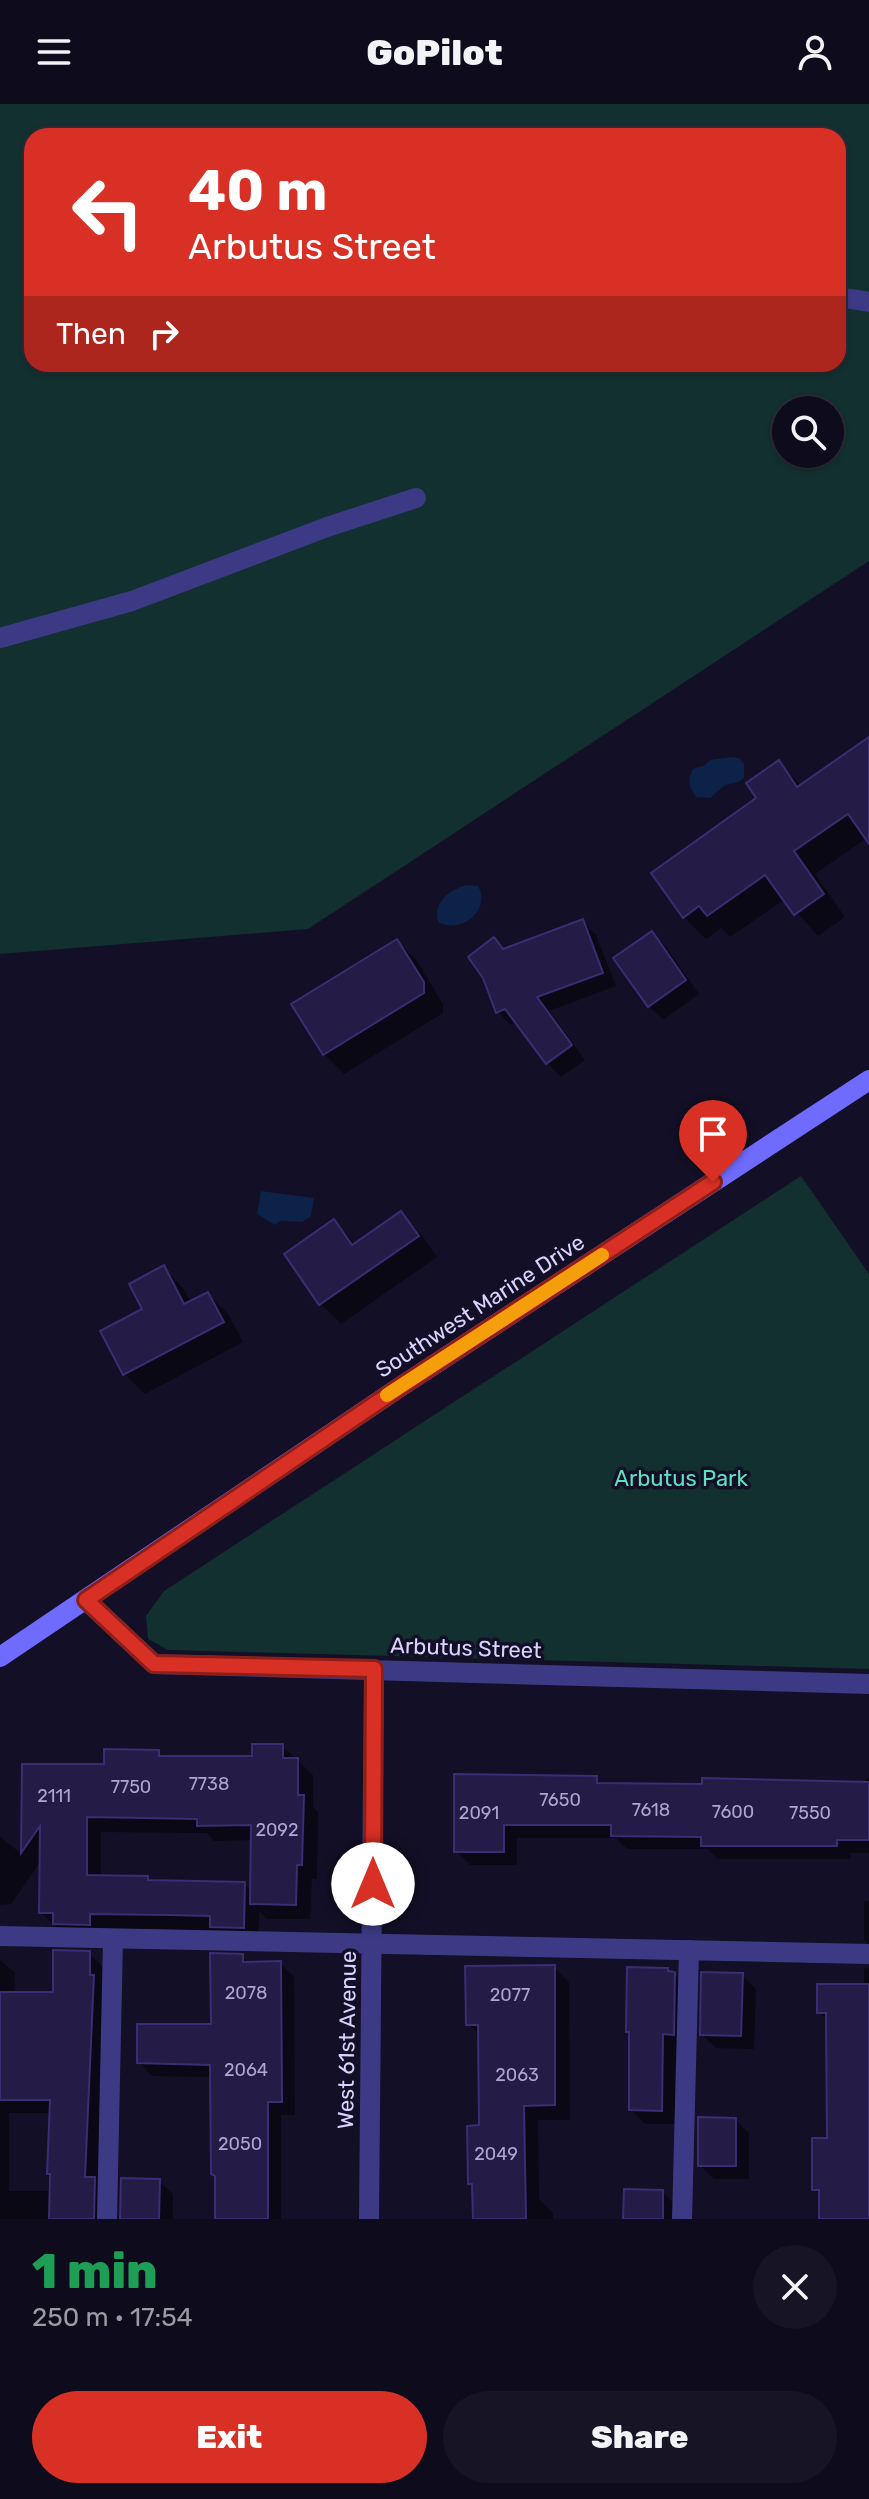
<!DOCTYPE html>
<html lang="en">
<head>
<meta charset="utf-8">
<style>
  :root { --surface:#0e0b1c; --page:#171425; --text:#f1f3f6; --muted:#9b9ba3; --line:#2e2b3b; --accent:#d93025 }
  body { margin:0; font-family:Rubik,sans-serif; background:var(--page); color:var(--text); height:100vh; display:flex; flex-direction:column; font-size:30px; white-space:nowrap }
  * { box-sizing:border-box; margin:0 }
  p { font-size:26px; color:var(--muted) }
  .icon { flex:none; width:44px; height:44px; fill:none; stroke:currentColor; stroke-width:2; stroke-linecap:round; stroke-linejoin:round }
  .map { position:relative; height:2115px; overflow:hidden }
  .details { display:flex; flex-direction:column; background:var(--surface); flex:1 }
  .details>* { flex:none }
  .top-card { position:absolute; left:24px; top:24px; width:822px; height:244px; border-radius:24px; box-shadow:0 2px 6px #0004,0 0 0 2px var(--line); background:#d93025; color:#fff; overflow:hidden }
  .controls { position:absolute; left:772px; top:292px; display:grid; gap:16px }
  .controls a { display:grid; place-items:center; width:72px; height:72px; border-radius:50%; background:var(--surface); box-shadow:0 2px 6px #0004,0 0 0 2px var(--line); font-size:40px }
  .pin { position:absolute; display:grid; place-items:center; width:68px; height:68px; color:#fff; margin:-82px -34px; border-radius:50% 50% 50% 0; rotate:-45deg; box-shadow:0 0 8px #0007 }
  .pin .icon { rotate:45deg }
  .me { position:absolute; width:88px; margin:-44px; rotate:0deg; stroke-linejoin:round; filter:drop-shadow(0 0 6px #0008) }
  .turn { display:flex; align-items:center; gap:28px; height:168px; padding:0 32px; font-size:36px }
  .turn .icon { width:104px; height:104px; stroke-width:2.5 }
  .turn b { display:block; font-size:56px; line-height:68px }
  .then { display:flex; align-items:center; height:76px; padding:0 32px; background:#0003; gap:16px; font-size:30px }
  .round { display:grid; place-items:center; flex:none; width:84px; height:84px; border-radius:42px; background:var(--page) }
  .summary { display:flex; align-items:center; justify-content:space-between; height:136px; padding:0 32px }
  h1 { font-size:48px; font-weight:800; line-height:60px; color:#1e9e55 }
  .cta { display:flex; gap:16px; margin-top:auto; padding:16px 32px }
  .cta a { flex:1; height:92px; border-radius:48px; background:var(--accent); color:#fff; font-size:32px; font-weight:800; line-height:92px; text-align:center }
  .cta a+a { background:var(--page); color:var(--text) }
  header { display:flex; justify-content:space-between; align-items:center; height:104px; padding:0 32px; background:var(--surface); font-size:36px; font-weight:800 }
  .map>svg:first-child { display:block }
  .green { fill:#12302f; fill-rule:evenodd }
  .water { fill:#0c2248 }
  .shadow { fill:#0007; fill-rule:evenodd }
  .building { fill:#241b47; stroke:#3b2d73; stroke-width:2 }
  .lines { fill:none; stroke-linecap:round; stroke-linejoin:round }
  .service { stroke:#3d3a85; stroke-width:20 }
  .minor { stroke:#3d3a85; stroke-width:20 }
  .secondary { stroke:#6f6bff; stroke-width:20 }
  .route-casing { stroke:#8d1f18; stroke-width:20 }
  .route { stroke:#d93025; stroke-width:14 }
  .slow { stroke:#f59e0b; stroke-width:14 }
  .labels { text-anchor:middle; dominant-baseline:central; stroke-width:7; stroke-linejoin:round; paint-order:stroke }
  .number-label { font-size:18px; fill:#aca6d1 }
  .street-label { font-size:22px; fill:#d9d4ff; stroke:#130f26 }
  .park-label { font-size:22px; fill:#5fe0c0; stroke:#130f26 }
</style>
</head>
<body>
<header><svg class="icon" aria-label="menu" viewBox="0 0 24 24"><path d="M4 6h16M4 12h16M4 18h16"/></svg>GoPilot<svg class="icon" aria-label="person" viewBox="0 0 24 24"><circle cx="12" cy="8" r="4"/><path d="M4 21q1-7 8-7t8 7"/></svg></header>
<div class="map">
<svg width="869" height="2115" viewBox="0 0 869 2115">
  <rect width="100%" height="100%" fill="#130f26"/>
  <g class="green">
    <path d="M 0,0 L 869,0 L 869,457 L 308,825 L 0,850 ZM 32,32 L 838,32 L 838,260 L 32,260 ZM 786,306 L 830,306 L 830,350 L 786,350 Z"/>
    <path d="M 801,1072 L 869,1170 L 869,1565 L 168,1546 L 148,1535 L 146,1512 L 164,1487 Z"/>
  </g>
  <g class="water">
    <path d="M 732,653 L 739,654 L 744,660 L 744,674 L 739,678 L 725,681 L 710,694 L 696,693 C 689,684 687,676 693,665 L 705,661 L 710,656 Z"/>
    <path d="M 466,781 L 478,782 C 492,806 460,831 438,818 C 433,798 448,787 466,781 Z"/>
    <path d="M 261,1087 L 314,1094 L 311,1112 L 302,1118 L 280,1117 L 275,1121 L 257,1110 Z"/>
  </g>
  <g class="shadow">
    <path d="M 869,635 L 869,737 L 867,734 L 815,770 L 845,813 L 818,832 L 785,795 L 730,833 L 721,824 L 706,835 L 684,813 L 759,695 L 778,659 L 802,682 Z"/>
    <path d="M 583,818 L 596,831 L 616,882 L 549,907 L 585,956 L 561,973 L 547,959 L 518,919 L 511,921 L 498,908 L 494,836 L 505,846 Z"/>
    <path d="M 652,829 L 666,843 L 699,890 L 663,916 L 649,902 Z"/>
    <path d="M 397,837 L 417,857 L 443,900 L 443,909 L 344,970 L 324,950 Z"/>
    <path d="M 401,1110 L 421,1130 L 437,1153 L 341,1220 L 321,1200 L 287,1151 L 334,1118 L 356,1141 Z"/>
    <path d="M 163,1164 L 183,1184 L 191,1199 L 208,1190 L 228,1210 L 243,1238 L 145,1290 L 125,1270 L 145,1206 Z"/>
    <path d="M 282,1642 L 313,1671 L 313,1703 L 318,1708 L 317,1775 L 312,1775 L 310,1815 L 267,1815 L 259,1807 L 258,1839 L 227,1838 L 216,1826 L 56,1824 L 41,1808 L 41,1757 L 11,1800 L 0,1801 L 0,1733 L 23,1751 L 24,1662 L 106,1662 L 158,1648 L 164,1654 L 254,1654 ZM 101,1728 L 207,1729 L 214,1737 L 253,1736 L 252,1788 L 244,1780 L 101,1773 Z"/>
    <path d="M 456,1672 L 596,1674 L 603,1681 L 866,1680 L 866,1674 L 869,1674 L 869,1749 L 850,1749 L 850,1755 L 717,1755 L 708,1745 L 627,1745 L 616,1734 L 517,1734 L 517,1761 L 470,1761 L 456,1747 Z"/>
    <path d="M 864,1797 L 869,1797 L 869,1841 L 864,1836 Z"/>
    <path d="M 89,1849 L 103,1863 L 108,2115 L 0,2115 L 0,1856 L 15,1869 L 14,1890 L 55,1890 ZM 9,2009 L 51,2009 L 48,2087 L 9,2087 Z"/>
    <path d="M 242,1852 L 250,1860 L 280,1859 L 294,1873 L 295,2011 L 281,2011 L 281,2115 L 216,2115 L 212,1973 L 152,1972 L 139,1958 L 213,1922 Z"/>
    <path d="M 554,1863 L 569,1878 L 570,2016 L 538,2016 L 539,2095 L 553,2109 L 553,2115 L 475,2115 L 474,2083 L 470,2079 L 481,2023 L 480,1932 L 468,1920 Z"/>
    <path d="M 869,1864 L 869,2115 L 821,2115 L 821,2092 L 814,2085 L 829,2036 L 828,1917 L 819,1908 L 864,1882 L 864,1865 Z"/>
    <path d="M 670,1869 L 675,1870 L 688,1883 L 687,1944 L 676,1943 L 675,2020 L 645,2020 L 631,2006 L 631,1931 L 628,1928 Z"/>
    <path d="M 742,1871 L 756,1885 L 754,1945 L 716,1944 L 702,1931 Z"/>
    <path d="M 735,2016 L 749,2029 L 749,2075 L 714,2075 L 700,2061 Z"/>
    <path d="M 159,2077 L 173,2090 L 173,2115 L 121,2115 Z"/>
    <path d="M 663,2088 L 676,2102 L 676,2115 L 625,2115 Z"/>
  </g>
  <g class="building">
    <path d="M 869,633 L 869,740 L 848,710 L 794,747 L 824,790 L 794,811 L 765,771 L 707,812 L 699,802 L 683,814 L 651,769 L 756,694 L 746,679 L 779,656 L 797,683 Z"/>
    <path d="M 583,815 L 603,869 L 537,893 L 572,941 L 546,960 L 505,905 L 496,909 L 483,874 L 468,853 L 494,833 L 503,845 Z"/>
    <path d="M 652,827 L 686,876 L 648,903 L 613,854 Z"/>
    <path d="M 397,835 L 424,878 L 424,889 L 323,951 L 291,900 Z"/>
    <path d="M 401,1107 L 419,1132 L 319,1201 L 284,1150 L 334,1115 L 352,1141 Z"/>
    <path d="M 164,1161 L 184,1200 L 208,1188 L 224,1218 L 123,1271 L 100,1227 L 142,1205 L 129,1180 Z"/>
    <path d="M 252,1640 L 283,1640 L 283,1654 L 298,1654 L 298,1691 L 304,1691 L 302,1761 L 297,1761 L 296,1801 L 250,1800 L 251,1721 L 197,1722 L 197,1715 L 87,1713 L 87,1771 L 148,1772 L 148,1776 L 245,1778 L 244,1824 L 210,1823 L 210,1812 L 170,1811 L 90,1810 L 90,1821 L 53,1820 L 53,1809 L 39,1809 L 40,1722 L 21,1749 L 22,1660 L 104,1660 L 104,1645 L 159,1646 L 159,1652 L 252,1652 Z"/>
    <path d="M 454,1670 L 597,1672 L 597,1679 L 702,1680 L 702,1674 L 869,1678 L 869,1736 L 837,1736 L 837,1742 L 701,1742 L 701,1733 L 611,1732 L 611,1721 L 504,1721 L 504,1748 L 454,1748 Z"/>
    <path d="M 53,1846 L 90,1847 L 90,1871 L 94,1871 L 85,2073 L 95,2073 L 94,2115 L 49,2115 L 50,2070 L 47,2070 L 50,1996 L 0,1996 L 0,1888 L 53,1888 Z"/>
    <path d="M 210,1849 L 243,1850 L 243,1858 L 281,1857 L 282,1998 L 268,1998 L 268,2115 L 215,2115 L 215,2072 L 211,2070 L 210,1961 L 137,1959 L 137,1920 L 211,1920 Z"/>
    <path d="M 555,1861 L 555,2001 L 524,2002 L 526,2115 L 473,2115 L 472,2080 L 468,2080 L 467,2022 L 479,2021 L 478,1921 L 466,1921 L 465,1862 Z"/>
    <path d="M 627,1863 L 668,1864 L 668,1867 L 675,1868 L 674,1931 L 663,1930 L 662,2007 L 629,2006 L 629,1928 L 626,1928 Z"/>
    <path d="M 701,1868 L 743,1869 L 741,1932 L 700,1931 Z"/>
    <path d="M 817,1880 L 869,1880 L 869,2115 L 819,2115 L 819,2086 L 812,2086 L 812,2034 L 827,2034 L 826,1909 L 817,1909 Z"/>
    <path d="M 698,2013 L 736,2014 L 736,2062 L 698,2062 Z"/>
    <path d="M 121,2074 L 160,2075 L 159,2115 L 120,2115 Z"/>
    <path d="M 624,2085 L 663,2086 L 663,2115 L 623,2115 Z"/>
  </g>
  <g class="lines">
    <g class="service">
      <path d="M 838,193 L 869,198"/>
      <path d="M 0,534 L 132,497 L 327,423 L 416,394"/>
      <path d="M 0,1832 L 869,1850"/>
      <path d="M 107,2115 L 113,1835"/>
      <path d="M 682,2115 L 689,1846"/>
    </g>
    <g class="minor">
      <path d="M 86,1496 L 154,1560 L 869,1580"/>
      <path d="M 369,2115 L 374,1565"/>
    </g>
    <path class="secondary" d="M 0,1553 L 400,1283 L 869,976"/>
  </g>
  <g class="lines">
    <defs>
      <path id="route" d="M 373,1780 L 374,1565 L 154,1560 L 86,1496 L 400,1283 L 713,1078"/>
    </defs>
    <use href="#route" class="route-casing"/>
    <use href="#route" class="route"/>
    <path class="slow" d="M 387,1291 L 602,1151"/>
  </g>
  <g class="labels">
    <g class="number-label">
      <text x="209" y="1680">7738</text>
      <text x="131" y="1683">7750</text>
      <text x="54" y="1692">2111</text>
      <text x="560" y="1696">7650</text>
      <text x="651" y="1706">7618</text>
      <text x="733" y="1708">7600</text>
      <text x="479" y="1709">2091</text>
      <text x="810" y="1709">7550</text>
      <text x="277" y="1726">2092</text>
      <text x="246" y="1889">2078</text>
      <text x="510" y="1891">2077</text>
      <text x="246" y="1966">2064</text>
      <text x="517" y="1971">2063</text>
      <text x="240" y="2040">2050</text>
      <text x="496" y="2050">2049</text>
    </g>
    <g class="street-label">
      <text transform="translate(480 1202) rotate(-33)">Southwest Marine Drive</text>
      <text transform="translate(466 1544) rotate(2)">Arbutus Street</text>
      <text transform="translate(347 1936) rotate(-89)">West 61st Avenue</text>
    </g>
    <g class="park-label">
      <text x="681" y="1374">Arbutus Park</text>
    </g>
  </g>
</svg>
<div class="controls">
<a><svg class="icon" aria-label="search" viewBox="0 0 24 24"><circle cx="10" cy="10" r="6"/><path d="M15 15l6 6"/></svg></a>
</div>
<div class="pin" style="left:713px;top:1078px;background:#d93025"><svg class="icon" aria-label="arrive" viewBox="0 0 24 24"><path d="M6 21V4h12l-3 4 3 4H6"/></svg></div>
<svg class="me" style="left:373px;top:1780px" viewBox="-20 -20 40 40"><circle r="19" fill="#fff"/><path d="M0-13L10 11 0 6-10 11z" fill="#d93025"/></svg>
<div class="top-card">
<div class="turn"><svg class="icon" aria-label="left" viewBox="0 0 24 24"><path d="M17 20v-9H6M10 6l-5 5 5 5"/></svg><div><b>40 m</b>Arbutus Street</div></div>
<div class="then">Then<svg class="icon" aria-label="right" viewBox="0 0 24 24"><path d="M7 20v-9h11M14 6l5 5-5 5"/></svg></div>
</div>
</div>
<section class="details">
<div class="summary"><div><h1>1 min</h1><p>250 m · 17:54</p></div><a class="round"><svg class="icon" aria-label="close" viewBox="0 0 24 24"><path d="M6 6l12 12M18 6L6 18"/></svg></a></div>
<div class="cta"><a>Exit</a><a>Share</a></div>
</section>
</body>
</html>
